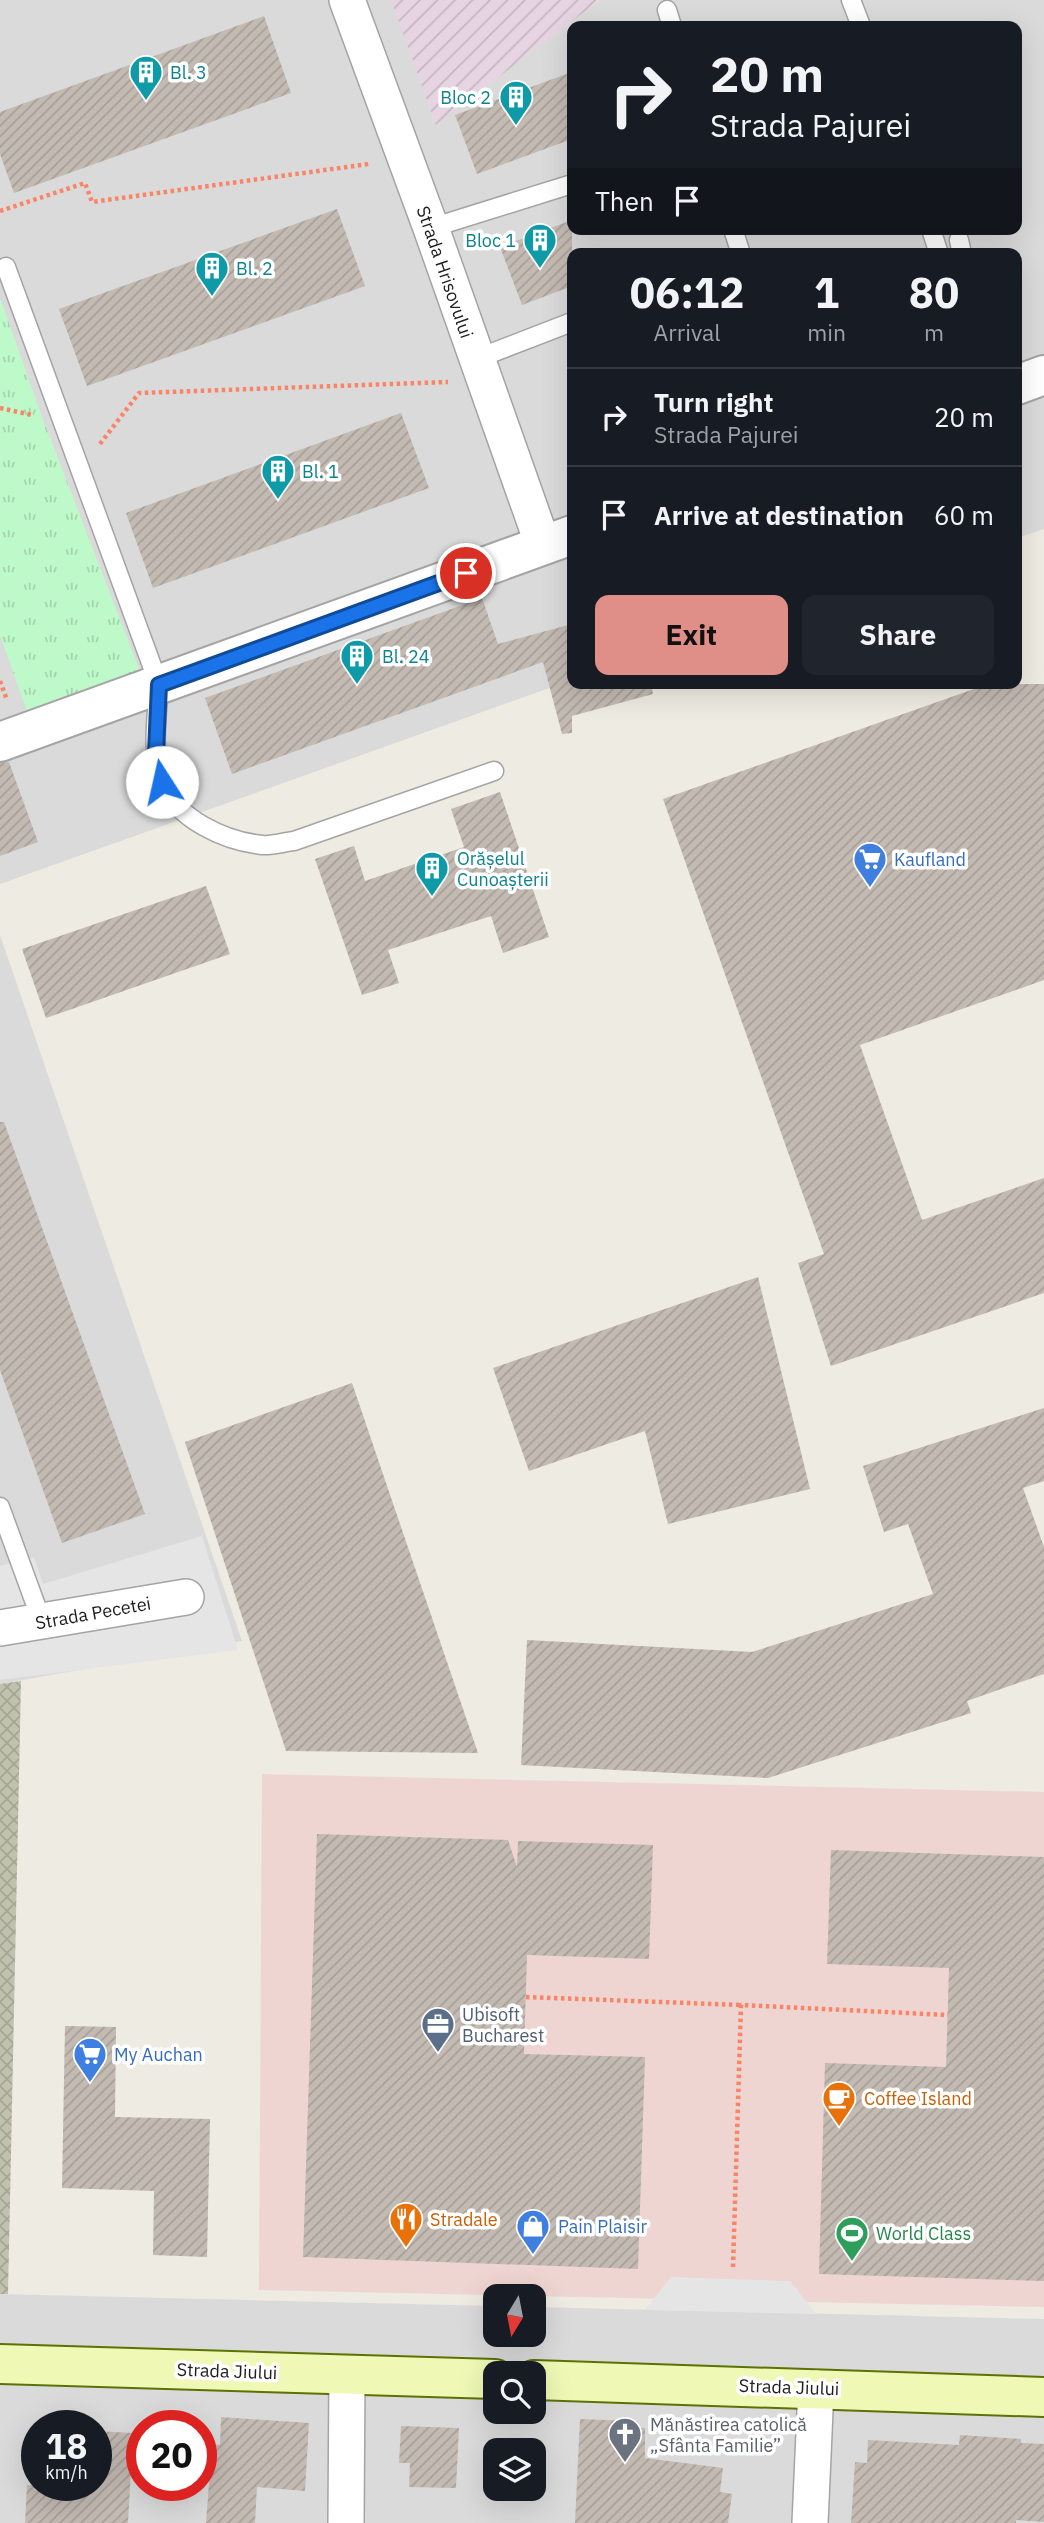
<!DOCTYPE html>
<html lang="en">
<head>
<meta charset="utf-8">
<style>
  :root { --surface:#171b24; --page:#20242c; --text:#f1f3f6; --muted:#9ea1a6; --line:#363941; --accent:#df8f87 }
  body { margin:0; font-family:"IBM Plex Sans",sans-serif; background:var(--page); color:var(--text); height:100vh; display:flex; flex-direction:column; font-size:26px; white-space:nowrap }
  * { box-sizing:border-box; margin:0 }
  p { font-size:23px; color:var(--muted) }
  .icon { flex:none; width:38px; height:38px; fill:none; stroke:currentColor; stroke-width:2; stroke-linecap:round; stroke-linejoin:round }
  .map { position:relative; flex:1; overflow:hidden }
  .drawer { position:absolute; left:567px; top:248px; width:455px; height:441px; display:flex; flex-direction:column; background:var(--surface); border-radius:14px; box-shadow:0 7px 28px #0002 }
  .drawer>* { flex:none }
  .banner { position:absolute; left:567px; top:21px; width:455px; height:214px; border-radius:14px; box-shadow:0 7px 28px #0002; background:#171b24; color:var(--text); overflow:hidden }
  .needle { width:46px; rotate:190deg }
  .tools { position:absolute; left:483px; top:2284px; display:grid; gap:14px }
  .tools a { display:grid; place-items:center; width:63px; height:63px; border-radius:14px; background:var(--surface); box-shadow:0 7px 28px #0002; font-size:35px }
  .speed { position:absolute; left:21px; top:2410px; display:flex; gap:14px; font-size:35px; font-weight:700; text-align:center }
  .speed>* { display:grid; place-content:center; width:91px; height:91px; border-radius:50%; background:var(--surface); box-shadow:0 7px 28px #0002; line-height:1 }
  .speed small { font-size:18px; font-weight:400 }
  .speed .limit { border:10px solid #d22; background:#fff; color:#111 }
  .pin { position:absolute; display:grid; place-items:center; width:60px; height:60px; color:#fff; margin:-30px; border:4px solid #fff; border-radius:50%; box-shadow:0 2px 7px #0007 }
  .me { position:absolute; width:77px; margin:-38px; rotate:350deg; stroke-linejoin:round; filter:drop-shadow(0 0 5px #0008) }
  .turn { display:flex; align-items:center; gap:24px; height:147px; padding:0 28px; font-size:32px }
  .turn .icon { width:91px; height:91px; stroke-width:2.5 }
  .turn b { display:block; font-size:49px; line-height:60px }
  .then { display:flex; align-items:center; height:66px; padding:0 28px; background:#0003; gap:14px; font-size:26px }
  .eta { display:flex; justify-content:space-evenly; align-items:center; height:119px; text-align:center }
  .eta b { font-size:42px; font-weight:700; line-height:49px }
  .cta { display:flex; gap:14px; margin-top:auto; padding:14px 28px }
  .cta a { flex:1; height:80px; border-radius:14px; background:var(--accent); color:#111; font-size:28px; font-weight:700; line-height:80px; text-align:center }
  .cta a+a { background:var(--page); color:var(--text) }
  ul { padding:0; list-style:none }
  li { display:flex; align-items:center; gap:21px; height:98px; padding:0 28px; border-top:2px solid var(--line) }
  li div { flex:1 }
  li b { display:block; font-size:26px }
  li em { font-style:normal }
  .map>svg:first-child { display:block }
  .residential { fill:#dbdada; fill-rule:evenodd }
  .commercial { fill:#efd5d1 }
  .industrial { fill:url(#industrial-furrows) }
  .construction { fill:url(#construction-cross-hatch) }
  .park { fill:url(#park-tufts) }
  .parking { fill:#e5e5e5 }
  .building { fill:url(#building-hatch) }
  .lines { fill:none; stroke-linecap:round; stroke-linejoin:round }
  .service-casing { stroke:#a4a4a4; stroke-width:21 }
  .minor-casing { stroke:#a4a4a4; stroke-width:38 }
  .tertiary-casing { stroke:#a4a4a4; stroke-width:42 }
  .secondary-casing { stroke:#5c7205; stroke-width:42 }
  .path { stroke:#f98568; stroke-width:4.5; stroke-dasharray:3.5 3.5; stroke-linecap:butt }
  .service { stroke:#fff; stroke-width:18 }
  .minor { stroke:#fff; stroke-width:35 }
  .tertiary { stroke:#fff; stroke-width:38 }
  .secondary { stroke:#eff9b5; stroke-width:38 }
  .route-casing { stroke:#114b97; stroke-width:18 }
  .route { stroke:#1a73e8; stroke-width:12 }
  .labels { text-anchor:middle; dominant-baseline:central; stroke-width:7; stroke-linejoin:round; paint-order:stroke }
  .culture-label { font-size:18px; fill:#0d838f; stroke:#fff; text-anchor:start }
  .street-label { font-size:18px; fill:#1d1d1d; stroke:#fff }
  .shop-label { font-size:18px; fill:#366cbe; stroke:#fff; text-anchor:start }
  .service-label { font-size:18px; fill:#4e5e75; stroke:#fff; text-anchor:start }
  .food-label { font-size:18px; fill:#c56008; stroke:#fff; text-anchor:start }
  .leisure-label { font-size:18px; fill:#27864d; stroke:#fff; text-anchor:start }
  .worship-label { font-size:18px; fill:#5b616d; stroke:#fff; text-anchor:start }
</style>
</head>
<body>
<div class="map">
<svg width="1044" height="2523" viewBox="0 0 1044 2523">
  <defs>
    <pattern id="industrial-furrows" width="10" height="10" patternUnits="userSpaceOnUse" patternTransform="scale(1.75)"><rect width="10" height="10" fill="#e7d4e2"/><path d="M-1 1l2-2M0 10L10 0M9 11l2-2" fill="none" stroke="#c6b6c1"/></pattern>
    <pattern id="construction-cross-hatch" width="8" height="8" patternUnits="userSpaceOnUse" patternTransform="scale(1.75)"><rect width="8" height="8" fill="#c0c2ae"/><path d="M0 0l8 8M0 8l8-8" fill="none" stroke="#a5a695"/></pattern>
    <pattern id="park-tufts" width="24" height="20" patternUnits="userSpaceOnUse" patternTransform="scale(1.75)"><rect width="24" height="20" fill="#bef9c9"/><path d="M3 7l-1-3M5 7V3M7 7l1-3M15 17l-1-3M17 17v-4M19 17l1-3" fill="none" stroke="#a3d5ac"/></pattern>
    <pattern id="building-hatch" width="6" height="6" patternUnits="userSpaceOnUse" patternTransform="scale(1.75)"><rect width="6" height="6" fill="#c3bab2"/><path d="M-1 1l2-2M0 6l6-6M5 7l2-2" fill="none" stroke="#a79f99"/></pattern>
  </defs>
  <rect width="100%" height="100%" fill="#eeebe2"/>
  <g class="residential">
    <path d="M 0,0 L 392,0 L 436,124 L 600,0 L 1044,0 L 1044,529 L 1017,538 L 1017,254 L 572,254 L 572,680 L 0,884 ZM 572,26 L 1017,26 L 1017,229 L 572,229 Z"/>
    <path d="M 0,935 L 242,1641 L 0,1684 Z"/>
    <path d="M 0,2294 L 495,2306 L 495,2334 L 534,2334 L 534,2307 L 1044,2319 L 1044,2523 L 0,2523 ZM 495,2373 L 534,2373 L 534,2412 L 495,2412 ZM 37,2426 L 96,2426 L 96,2485 L 37,2485 ZM 142,2426 L 201,2426 L 201,2485 L 142,2485 ZM 495,2450 L 534,2450 L 534,2488 L 495,2488 Z"/>
  </g>
  <path class="commercial" d="M 262,1774 L 1044,1792 L 1044,2307 L 259,2290 Z"/>
  <path class="industrial" d="M 391,0 L 600,0 L 436,125 Z"/>
  <path class="construction" d="M 21,1681 L 8,2294 L 0,2294 L 0,1684 Z"/>
  <path class="park" d="M 0,298 L 42,417 L 141,674 L 28,714 L 0,635 Z"/>
  <g class="parking">
    <path d="M 202,1536 L 238,1650 L 0,1680 L 0,1566 L 34,1557 L 43,1584 Z"/>
    <path d="M 671,2277 L 790,2281 L 816,2314 L 645,2310 Z"/>
  </g>
  <g class="building">
    <path d="M 264,16 L 291,93 L 14,193 L 0,154 L 0,112 Z"/>
    <path d="M 572,72 L 572,139 L 477,174 L 455,115 Z"/>
    <path d="M 337,209 L 365,286 L 87,386 L 59,309 Z"/>
    <path d="M 572,220 L 572,286 L 522,305 L 500,247 Z"/>
    <path d="M 401,413 L 429,488 L 153,588 L 126,513 Z"/>
    <path d="M 482,598 L 498,644 L 572,624 L 572,684 L 651,684 L 653,694 L 572,716 L 572,733 L 562,734 L 543,662 L 232,774 L 205,698 Z"/>
    <path d="M 988,684 L 1044,684 L 1044,980 L 860,1045 L 922,1220 L 1044,1178 L 1044,1293 L 831,1366 L 798,1263 L 824,1254 L 663,799 Z"/>
    <path d="M 9,762 L 38,842 L 0,856 L 0,763 Z"/>
    <path d="M 500,792 L 549,937 L 503,953 L 491,916 L 388,950 L 399,983 L 362,995 L 315,859 L 354,846 L 365,881 L 464,847 L 451,809 Z"/>
    <path d="M 206,886 L 230,954 L 46,1018 L 22,949 Z"/>
    <path d="M 0,1122 L 4,1122 L 145,1514 L 62,1543 L 0,1370 Z"/>
    <path d="M 758,1277 L 810,1489 L 668,1524 L 645,1431 L 529,1471 L 493,1368 Z"/>
    <path d="M 352,1383 L 478,1753 L 286,1751 L 185,1442 Z"/>
    <path d="M 1044,1408 L 1044,1481 L 1023,1488 L 1044,1547 L 1044,1674 L 967,1701 L 971,1713 L 768,1778 L 521,1765 L 527,1640 L 752,1652 L 933,1594 L 908,1524 L 884,1532 L 863,1466 Z"/>
    <path d="M 317,1834 L 508,1840 L 517,1867 L 518,1841 L 653,1845 L 649,1959 L 527,1955 L 524,2054 L 645,2057 L 638,2269 L 303,2257 Z"/>
    <path d="M 831,1850 L 1044,1857 L 1044,2281 L 819,2274 L 825,2063 L 946,2067 L 949,1968 L 827,1964 Z"/>
    <path d="M 65,2026 L 116,2027 L 115,2117 L 210,2119 L 207,2257 L 153,2255 L 154,2191 L 62,2188 Z"/>
    <path d="M 221,2417 L 309,2423 L 305,2491 L 257,2487 L 255,2523 L 206,2523 L 212,2444 L 220,2445 Z"/>
    <path d="M 580,2419 L 632,2421 L 632,2427 L 645,2428 L 645,2458 L 723,2468 L 720,2492 L 732,2494 L 728,2523 L 575,2523 Z"/>
    <path d="M 401,2426 L 459,2428 L 456,2488 L 409,2487 L 410,2463 L 399,2463 Z"/>
    <path d="M 96,2431 L 133,2433 L 128,2523 L 25,2523 L 27,2485 L 96,2485 Z"/>
    <path d="M 960,2435 L 1021,2439 L 1021,2443 L 1044,2444 L 1044,2522 L 1016,2520 L 1016,2523 L 851,2523 L 855,2462 L 867,2463 L 868,2440 L 959,2445 Z"/>
  </g>
  <g class="lines">
    <defs>
      <g id="service">
        <path d="M 851,0 L 861,26"/>
        <path d="M 667,10 L 672,26"/>
        <path d="M 431,228 L 572,184"/>
        <path d="M 733,229 L 741,254"/>
        <path d="M 931,229 L 939,254"/>
        <path d="M 959,240 L 962,254"/>
        <path d="M 6,267 L 159,685 C 157,716 151,751 162,781 C 175,819 225,841 262,845 C 272,846 284,842 294,841 L 494,771"/>
        <path d="M 476,359 L 572,322"/>
        <path d="M 0,1507 L 42,1622"/>
      </g>
      <g id="minor">
        <path d="M 347,0 L 431,228 L 543,545"/>
        <path d="M 0,1628 L 186,1597"/>
        <path d="M 346,2523 L 347,2374"/>
        <path d="M 810,2523 L 816,2388"/>
      </g>
      <g id="tertiary">
        <path d="M 1017,385 L 1044,375"/>
        <path d="M 0,742 L 572,535"/>
      </g>
      <g id="secondary">
        <path d="M 0,2364 L 495,2379"/>
        <path d="M 534,2380 L 1044,2397"/>
      </g>
    </defs>
    <use href="#service" class="service-casing"/>
    <use href="#minor" class="minor-casing"/>
    <use href="#tertiary" class="tertiary-casing"/>
    <use href="#secondary" class="secondary-casing"/>
    <g class="path">
      <path d="M 0,211 L 85,183 L 92,202 L 369,164"/>
      <path d="M 0,408 L 32,415"/>
      <path d="M 100,444 L 139,393 L 448,382"/>
      <path d="M 0,681 L 7,700"/>
      <path d="M 526,1997 L 741,2005"/>
      <path d="M 733,2267 L 741,2005 L 948,2015"/>
    </g>
    <use href="#service" class="service"/>
    <use href="#minor" class="minor"/>
    <use href="#tertiary" class="tertiary"/>
    <use href="#secondary" class="secondary"/>
  </g>
  <g class="lines">
    <defs>
      <path id="route" d="M 162,782 L 156,752 L 159,685 L 466,573"/>
    </defs>
    <use href="#route" class="route-casing"/>
    <use href="#route" class="route"/>
  </g>
  <defs>
    <symbol id="building-pin" viewBox="-11 -11 22 30"><path d="M0 17L-7.5 6A9.5 9.5 0 1 1 7.5 6Z" fill="#0f9aa8" stroke="#fff"/><path d="M-4-6H4V6H1V3H-1V6H-4ZM-2.5-4.3h1.7v1.8h-1.7ZM.8-4.3h1.7v1.8H.8ZM-2.5-1h1.7V.8h-1.7ZM.8-1h1.7V.8H.8Z" fill="#fff"/></symbol>
    <symbol id="supermarket-pin" viewBox="-11 -11 22 30"><path d="M0 17L-7.5 6A9.5 9.5 0 1 1 7.5 6Z" fill="#3f7fe0" stroke="#fff"/><path d="M-6-5.5h2.5l.6 2H6L4.5 2H-2.5L-4.4-4H-6ZM-1.5 3.2a1.3 1.3 0 1 0 .1 0ZM3 3.2a1.3 1.3 0 1 0 .1 0Z" fill="#fff"/></symbol>
    <symbol id="office-pin" viewBox="-11 -11 22 30"><path d="M0 17L-7.5 6A9.5 9.5 0 1 1 7.5 6Z" fill="#5c6f8a" stroke="#fff"/><path d="M-6-3h4V-5.5h4V-3h4V5H-6ZM-1-4.5V-3h2v-1.5ZM-6 0V1H6V0Z" fill="#fff"/></symbol>
    <symbol id="cafe-pin" viewBox="-11 -11 22 30"><path d="M0 17L-7.5 6A9.5 9.5 0 1 1 7.5 6Z" fill="#e8710a" stroke="#fff"/><path d="M-5.5-4.5H6V0H3Q3 3.5 0 3.5H-2.5Q-5.5 3.5-5.5 0ZM3-3.2v2h1.7v-2ZM-6 4.5H4V6H-6Z" fill="#fff"/></symbol>
    <symbol id="restaurant-pin" viewBox="-11 -11 22 30"><path d="M0 17L-7.5 6A9.5 9.5 0 1 1 7.5 6Z" fill="#e8710a" stroke="#fff"/><path d="M-5-6h1v4h1v-4h1v4h1v-4h1v5L-1.5 .5V6h-2V.5L-5-1ZM5-6V6H3V1.5H1.5Q1.5-4 5-6Z" fill="#fff"/></symbol>
    <symbol id="shop-pin" viewBox="-11 -11 22 30"><path d="M0 17L-7.5 6A9.5 9.5 0 1 1 7.5 6Z" fill="#3f7fe0" stroke="#fff"/><path d="M-5-2.5h2.3a2.7 3.5 0 0 1 5.4 0H5L5.5 6h-11ZM-1.5-2.5h3a1.5 2.3 0 0 0-3 0Z" fill="#fff"/></symbol>
    <symbol id="stadium-pin" viewBox="-11 -11 22 30"><path d="M0 17L-7.5 6A9.5 9.5 0 1 1 7.5 6Z" fill="#2e9e5b" stroke="#fff"/><path d="M0-5a6.5 5 0 1 0 0 10a6.5 5 0 1 0 0-10ZM-3.5-1.8h7v3.6h-7Z" fill="#fff"/></symbol>
    <symbol id="church-pin" viewBox="-11 -11 22 30"><path d="M0 17L-7.5 6A9.5 9.5 0 1 1 7.5 6Z" fill="#6b7280" stroke="#fff"/><path d="M-1.2-6h2.4v3.5h3.3v2.4h-3.3V6h-2.4V-.1h-3.3v-2.4h3.3Z" fill="#fff"/></symbol>
  </defs>
  <g fill-rule="evenodd">
    <use href="#building-pin" x="127" y="53" width="38" height="52"/>
    <use href="#building-pin" x="497" y="78" width="38" height="52"/>
    <use href="#building-pin" x="521" y="221" width="38" height="52"/>
    <use href="#building-pin" x="193" y="249" width="38" height="52"/>
    <use href="#building-pin" x="259" y="452" width="38" height="52"/>
    <use href="#building-pin" x="338" y="637" width="38" height="52"/>
    <use href="#supermarket-pin" x="851" y="840" width="38" height="52"/>
    <use href="#building-pin" x="413" y="849" width="38" height="52"/>
    <use href="#office-pin" x="419" y="2005" width="38" height="52"/>
    <use href="#supermarket-pin" x="71" y="2035" width="38" height="52"/>
    <use href="#cafe-pin" x="820" y="2079" width="38" height="52"/>
    <use href="#restaurant-pin" x="387" y="2200" width="38" height="52"/>
    <use href="#shop-pin" x="514" y="2207" width="38" height="52"/>
    <use href="#stadium-pin" x="833" y="2214" width="38" height="52"/>
    <use href="#church-pin" x="606" y="2415" width="38" height="52"/>
  </g>
  <g class="labels">
    <g class="culture-label">
      <text x="170" y="72">Bl. 3</text>
      <text x="491" y="97" text-anchor="end">Bloc 2</text>
      <text x="516" y="240" text-anchor="end">Bloc 1</text>
      <text x="236" y="268">Bl. 2</text>
      <text x="302" y="471">Bl. 1</text>
      <text x="382" y="656">Bl. 24</text>
      <text x="457" y="858">Orășelul<tspan x="457" dy="21">Cunoașterii</tspan></text>
    </g>
    <g class="street-label">
      <text transform="translate(445 272) rotate(71)">Strada Hrisovului</text>
      <text transform="translate(93 1613) rotate(-10)">Strada Pecetei</text>
      <text transform="translate(227 2371) rotate(2)">Strada Jiului</text>
      <text transform="translate(789 2387) rotate(2)">Strada Jiului</text>
    </g>
    <g class="shop-label">
      <text x="894" y="859">Kaufland</text>
      <text x="114" y="2054">My Auchan</text>
      <text x="558" y="2226">Pain Plaisir</text>
    </g>
    <g class="service-label">
      <text x="462" y="2014">Ubisoft<tspan x="462" dy="21">Bucharest</tspan></text>
    </g>
    <g class="food-label">
      <text x="864" y="2098">Coffee Island</text>
      <text x="430" y="2219">Stradale</text>
    </g>
    <g class="leisure-label">
      <text x="876" y="2233">World Class</text>
    </g>
    <g class="worship-label">
      <text x="650" y="2424">Mănăstirea catolică<tspan x="650" dy="21">„Sfânta Familie”</tspan></text>
    </g>
  </g>
</svg>
<div class="tools">
<a><svg class="needle" viewBox="-14 -14 28 28"><path d="M0-13l5 13h-10z" fill="#e53935"/><path d="M0 13l5-13h-10z" fill="#9ea1a6"/></svg></a>
<a><svg class="icon" aria-label="search" viewBox="0 0 24 24"><circle cx="10" cy="10" r="6"/><path d="M15 15l6 6"/></svg></a>
<a><svg class="icon" aria-label="layers" viewBox="0 0 24 24"><path d="M12 4l9 5-9 5-9-5zM3 14l9 5 9-5"/></svg></a>
</div>
<div class="speed"><div>18<small>km/h</small></div><div class="limit">20</div></div>
<div class="pin" style="left:466px;top:573px;background:#d93025"><svg class="icon" aria-label="arrive" viewBox="0 0 24 24"><path d="M6 21V4h12l-3 4 3 4H6"/></svg></div>
<svg class="me" style="left:162px;top:782px" viewBox="-20 -20 40 40"><circle r="19" fill="#fff"/><path d="M0-13L10 11 0 6-10 11z" fill="#1a73e8"/></svg>
<div class="banner">
<div class="turn"><svg class="icon" aria-label="right" viewBox="0 0 24 24"><path d="M7 20v-9h11M14 6l5 5-5 5"/></svg><div><b>20 m</b>Strada Pajurei</div></div>
<div class="then">Then<svg class="icon" aria-label="arrive" viewBox="0 0 24 24"><path d="M6 21V4h12l-3 4 3 4H6"/></svg></div>
</div>
<section class="drawer">
<div class="eta">
<div><b>06:12</b><p>Arrival</p></div>
<div><b>1</b><p>min</p></div>
<div><b>80</b><p>m</p></div>
</div>
<ul>
<li><svg class="icon" aria-label="right" viewBox="0 0 24 24"><path d="M7 20v-9h11M14 6l5 5-5 5"/></svg><div><b>Turn right</b><p>Strada Pajurei</p></div><em>20 m</em></li>
<li><svg class="icon" aria-label="arrive" viewBox="0 0 24 24"><path d="M6 21V4h12l-3 4 3 4H6"/></svg><div><b>Arrive at destination</b></div><em>60 m</em></li>
</ul>
<div class="cta"><a>Exit</a><a>Share</a></div>
</section>
</div>
</body>
</html>
